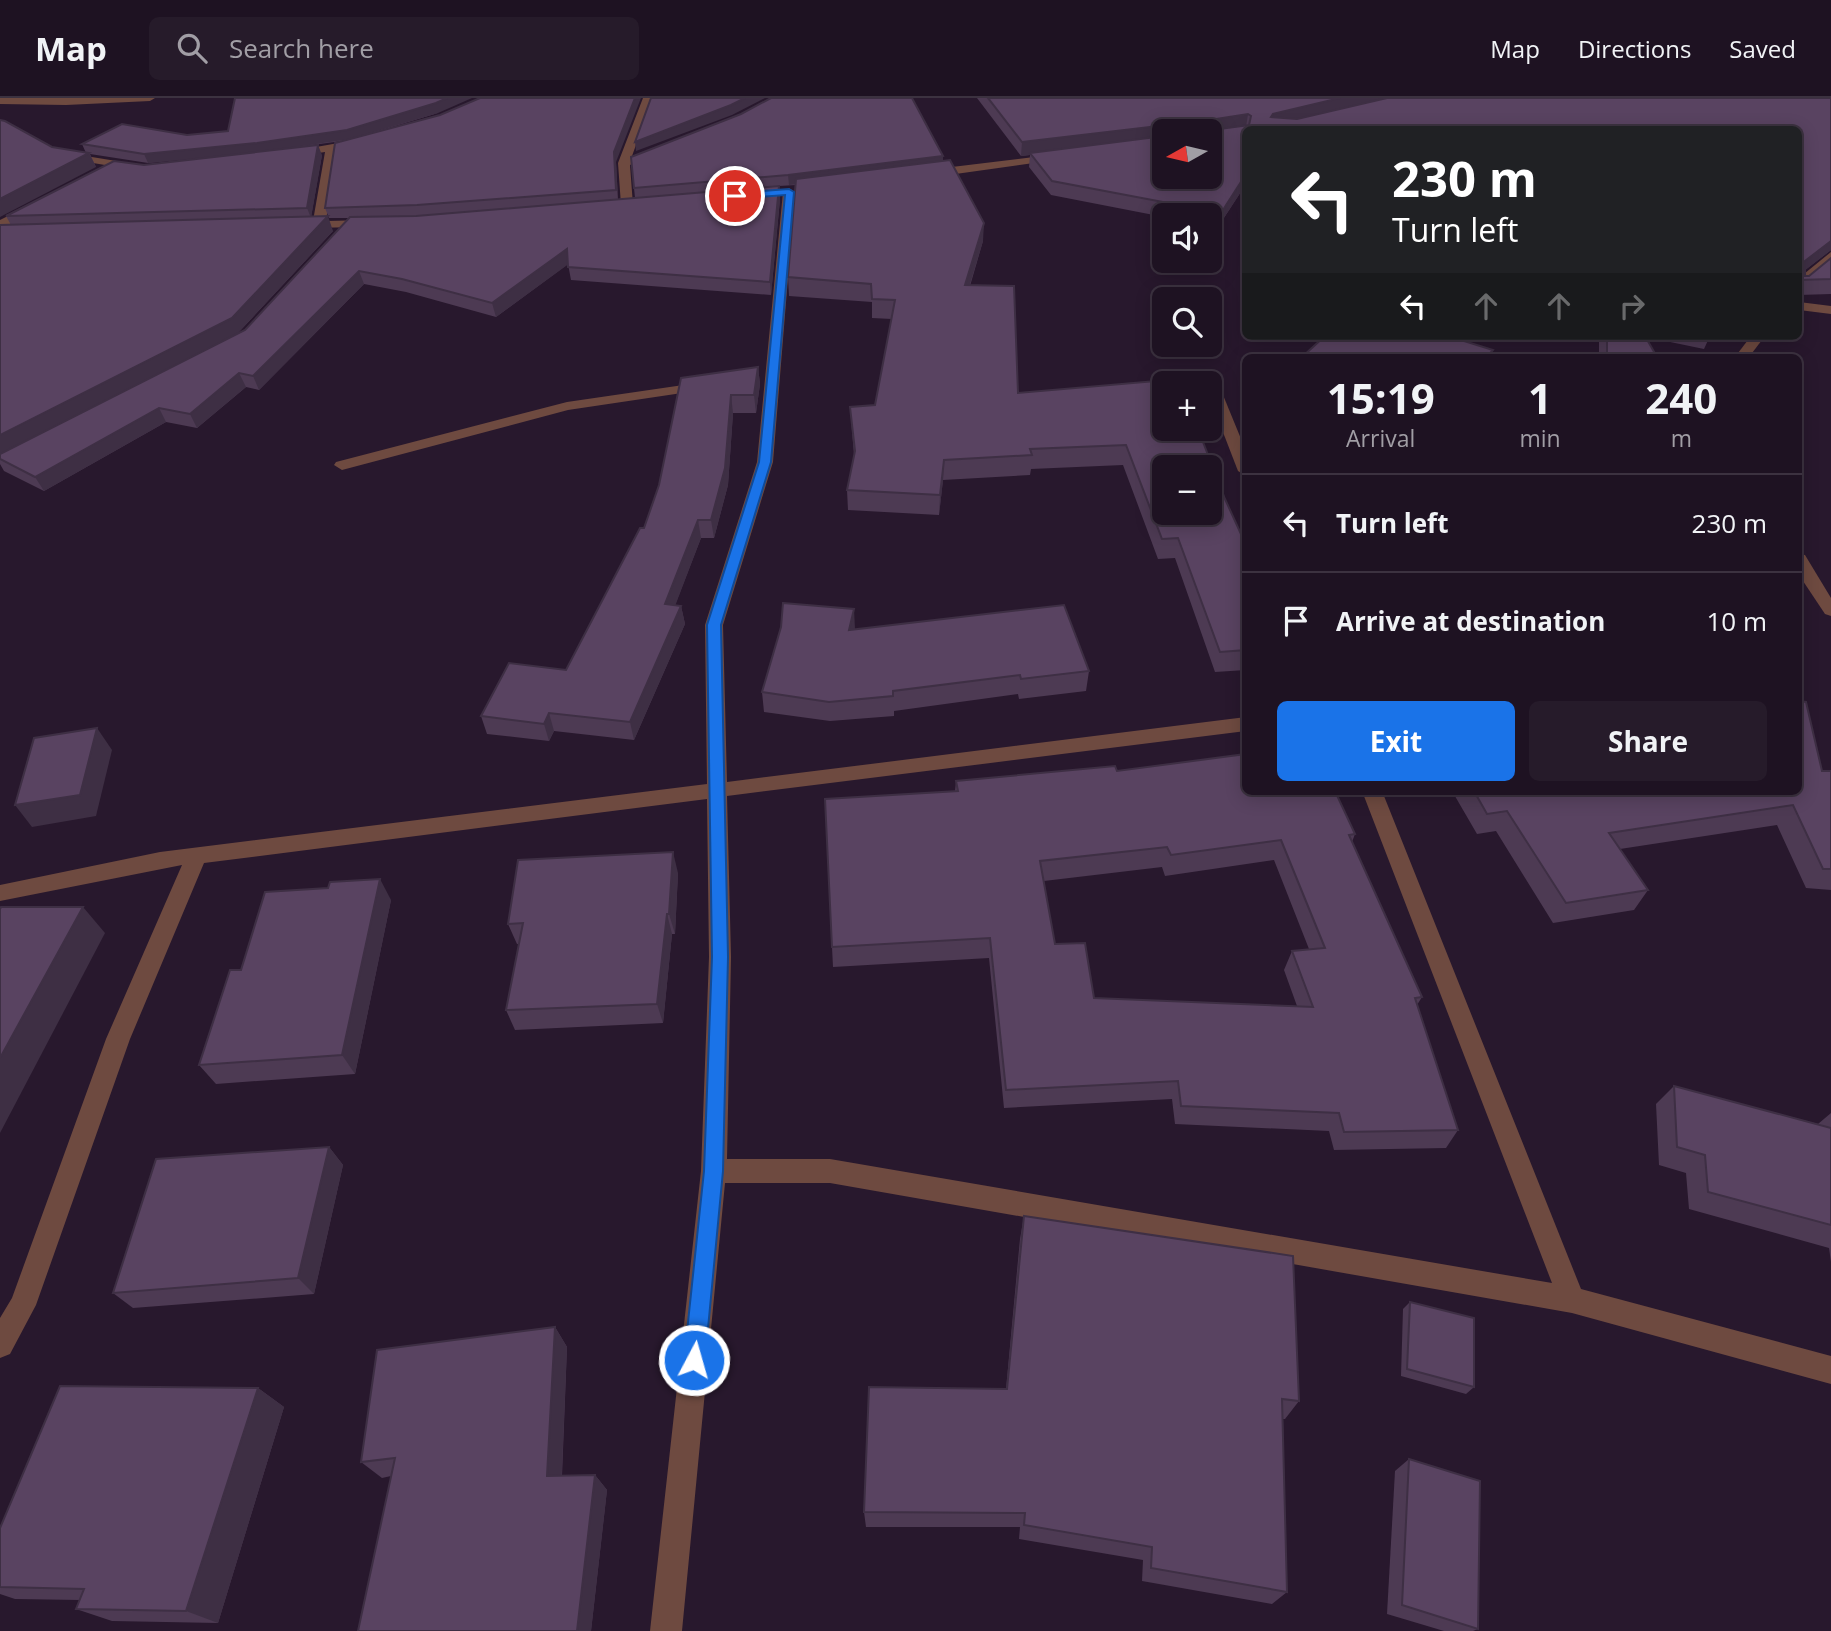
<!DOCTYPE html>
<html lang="en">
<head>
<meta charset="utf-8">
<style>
  :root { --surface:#1e1222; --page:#261b2a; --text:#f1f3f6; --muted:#a19ea5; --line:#3c3240; --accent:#1a73e8 }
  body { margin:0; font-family:"Open Sans",sans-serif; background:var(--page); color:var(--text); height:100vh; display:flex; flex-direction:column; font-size:26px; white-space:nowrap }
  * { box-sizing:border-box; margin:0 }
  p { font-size:23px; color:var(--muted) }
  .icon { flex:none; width:38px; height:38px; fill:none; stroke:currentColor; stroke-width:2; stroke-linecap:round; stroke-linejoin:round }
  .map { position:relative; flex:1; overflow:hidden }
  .details { position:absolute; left:1242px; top:256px; width:560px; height:441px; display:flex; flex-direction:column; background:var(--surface); border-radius:10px; box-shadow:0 4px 18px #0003,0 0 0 2px var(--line) }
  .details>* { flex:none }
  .guide { position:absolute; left:1242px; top:28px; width:560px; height:214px; border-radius:10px; box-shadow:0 4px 18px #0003,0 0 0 2px var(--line); background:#202124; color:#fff; overflow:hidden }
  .needle { width:46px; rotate:262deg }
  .controls { position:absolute; left:1152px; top:21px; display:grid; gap:14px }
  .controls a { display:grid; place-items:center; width:70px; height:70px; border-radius:10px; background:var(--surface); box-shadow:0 4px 18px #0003,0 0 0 2px var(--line); font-size:35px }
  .pin { position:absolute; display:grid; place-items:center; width:60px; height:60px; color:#fff; margin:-30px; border:4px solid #fff; border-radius:50%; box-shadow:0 2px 7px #0007 }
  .me { position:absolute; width:77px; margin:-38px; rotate:6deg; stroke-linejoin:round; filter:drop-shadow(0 0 5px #0008) }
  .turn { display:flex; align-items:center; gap:24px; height:147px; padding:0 35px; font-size:32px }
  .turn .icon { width:91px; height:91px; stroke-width:2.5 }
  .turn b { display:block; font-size:49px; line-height:60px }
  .lanes { display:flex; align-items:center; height:66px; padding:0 35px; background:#0003; justify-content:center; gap:35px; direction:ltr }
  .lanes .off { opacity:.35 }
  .eta { display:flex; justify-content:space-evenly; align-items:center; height:119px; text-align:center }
  .eta b { font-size:42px; font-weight:700; line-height:49px }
  .action { display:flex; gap:14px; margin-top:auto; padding:14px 35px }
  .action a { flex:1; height:80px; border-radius:10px; background:var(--accent); color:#fff; font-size:28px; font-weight:700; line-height:80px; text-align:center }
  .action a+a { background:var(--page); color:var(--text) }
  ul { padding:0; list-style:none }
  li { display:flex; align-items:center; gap:21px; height:98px; padding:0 35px; border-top:2px solid var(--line) }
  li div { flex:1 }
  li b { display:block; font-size:26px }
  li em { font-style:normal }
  header { display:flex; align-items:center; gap:42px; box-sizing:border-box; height:98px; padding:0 35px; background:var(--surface); border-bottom:2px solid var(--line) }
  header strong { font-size:33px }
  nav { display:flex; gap:38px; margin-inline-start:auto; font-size:24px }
  .search { width:490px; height:63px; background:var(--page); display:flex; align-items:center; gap:18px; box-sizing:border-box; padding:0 24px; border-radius:10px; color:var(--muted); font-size:26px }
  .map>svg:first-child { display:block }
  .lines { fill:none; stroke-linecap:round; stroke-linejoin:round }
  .minor { fill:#6e4a40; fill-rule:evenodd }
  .wall { fill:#4d3a53; fill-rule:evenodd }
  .shaded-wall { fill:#3e2f44 }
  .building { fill:#594361; stroke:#3e2f44; stroke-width:2; fill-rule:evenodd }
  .route { fill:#1a73e8; stroke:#114b97; stroke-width:2 }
</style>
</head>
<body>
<header>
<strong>Map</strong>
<div class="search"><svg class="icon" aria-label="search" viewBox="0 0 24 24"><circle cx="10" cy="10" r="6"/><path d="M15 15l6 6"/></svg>Search here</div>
<nav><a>Map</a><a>Directions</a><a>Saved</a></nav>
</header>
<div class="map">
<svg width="1831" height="1533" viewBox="0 0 1831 1533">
  <rect width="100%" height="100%" fill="#28182d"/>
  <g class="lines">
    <g class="minor">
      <path d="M 0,0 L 155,0 L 150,3 L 66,7 L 0,6 Z"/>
      <path d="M 643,0 L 653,0 L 632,58 L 658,49 L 664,52 L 630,67 L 633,107 L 627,111 L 621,107 L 618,65 Z"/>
      <path d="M 361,41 L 367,44 L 365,46 L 336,52 L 326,123 L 369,122 L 375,126 L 373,129 L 299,130 L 299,124 L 313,123 L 325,54 L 292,59 L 286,56 L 288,54 Z"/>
      <path d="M 67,55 L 135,66 L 141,69 L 135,72 L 63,60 L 63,56 Z"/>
      <path d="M 1058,56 L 1062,57 L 1062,61 L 927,80 L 921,76 L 927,72 Z"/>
      <path d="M 789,90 L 795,94 L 773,364 L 723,527 L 727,684 L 1246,619 L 1246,633 L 727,698 L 731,859 L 727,1061 L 830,1061 L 1552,1185 L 1362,693 L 1382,693 L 1581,1191 L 1831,1258 L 1831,1286 L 1572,1215 L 830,1085 L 725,1085 L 682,1533 L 650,1533 L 701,1073 L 709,859 L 707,701 L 204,765 L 130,941 L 36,1207 L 10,1256 L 0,1260 L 0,1220 L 12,1200 L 106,941 L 182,767 L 0,803 L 0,787 L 160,754 L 707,686 L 705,527 L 757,364 L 783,94 Z"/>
      <path d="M 32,106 L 38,110 L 36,113 L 0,131 L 0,122 Z"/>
      <path d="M 1831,154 L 1831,165 L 1799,191 L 1799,180 Z"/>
      <path d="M 1799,204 L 1831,208 L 1831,216 L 1799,212 Z"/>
      <path d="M 1751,238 L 1765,238 L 1749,259 L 1735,259 Z"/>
      <path d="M 704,284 L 711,288 L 709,291 L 568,312 L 342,372 L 334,367 L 336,364 L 567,304 Z"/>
      <path d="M 1216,293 L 1223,297 L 1246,353 L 1246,378 L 1238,373 L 1209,298 L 1211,294 Z"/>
      <path d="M 1799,456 L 1805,457 L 1831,500 L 1831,518 L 1825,516 L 1799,477 Z"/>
    </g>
  </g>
  <g class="wall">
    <path d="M 977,0 L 1831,0 L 1831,152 L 1805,172 L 1805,178 L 1809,178 L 1831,160 L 1831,196 L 1799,197 L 1799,32 L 1246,32 L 1246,86 L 1218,129 L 1209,127 L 1209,117 L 1164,117 L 1164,119 L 1051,97 L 1029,69 L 1030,57 L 1021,58 Z"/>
    <path d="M 438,15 L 356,40 L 616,64 L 618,101 L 635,100 L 634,90 L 943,63 L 983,143 L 970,188 L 1018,295 L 1179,281 L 1225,401 L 1246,447 L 1246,572 L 1215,574 L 1175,460 L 1158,461 L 1123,367 L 1031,371 L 1030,377 L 943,382 L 939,417 L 848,412 L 847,392 L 854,357 L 850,309 L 875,307 L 892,221 L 872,220 L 872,204 L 789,198 L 788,179 L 796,87 L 779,88 L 780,101 L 771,197 L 571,182 L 568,166 L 496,219 L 406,194 L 364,186 L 259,292 L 246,289 L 197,330 L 166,324 L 44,393 L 4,373 L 0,366 L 0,127 L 11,127 L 6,118 L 144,67 L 208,59 L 148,65 L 90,56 L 96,69 L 52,49 L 86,55 L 82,46 ZM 349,42 L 325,110 L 329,120 L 349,120 L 245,232 L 238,235 L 333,133 L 311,119 L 322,57 L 283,51 Z"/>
    <path d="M 1599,238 L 1710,238 L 1704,251 L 1646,239 L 1657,259 L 1599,259 Z"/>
    <path d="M 758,269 L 760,286 L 756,315 L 733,315 L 728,387 L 714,440 L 701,440 L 675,507 L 681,508 L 685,526 L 634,642 L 554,633 L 549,643 L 487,636 L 481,618 L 566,572 L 644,430 L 659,387 L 681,280 Z"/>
    <path d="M 855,531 L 1089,573 L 1086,593 L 1019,601 L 1018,596 L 894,613 L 894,618 L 830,623 L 764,614 L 762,594 Z"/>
    <path d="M 1117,673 L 1355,736 L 1352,744 L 1422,899 L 1417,907 L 1458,1032 L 1446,1050 L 1334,1052 L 1329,1033 L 1175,1026 L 1172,1001 L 1004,1010 L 989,860 L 833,869 L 832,849 L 955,693 L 956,683 ZM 1274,762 L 1309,851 L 1292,853 L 1284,872 L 1297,908 L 1094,900 L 1055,846 L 1044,783 L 1162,769 L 1165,778 Z"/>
    <path d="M 1822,673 L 1831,673 L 1831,792 L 1806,790 L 1777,727 L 1620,751 L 1648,792 L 1634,812 L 1553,825 L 1496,733 L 1477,736 L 1452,693 L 1799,693 Z"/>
    <path d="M 678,775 L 675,836 L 672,836 L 663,925 L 515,932 L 506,912 L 519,846 L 517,846 L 508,826 Z"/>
    <path d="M 391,802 L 355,976 L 216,986 L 199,967 L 241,872 Z"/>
    <path d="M 1674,988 L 1818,1026 L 1831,1015 L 1831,1164 L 1829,1150 L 1689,1111 L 1686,1075 L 1659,1067 L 1656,1006 Z"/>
    <path d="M 329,1049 L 343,1067 L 314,1196 L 133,1210 L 113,1195 Z"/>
    <path d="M 1024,1118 L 1299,1303 L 1285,1321 L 1283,1321 L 1287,1494 L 1272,1506 L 1142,1483 L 1143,1462 L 1019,1441 L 1020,1429 L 866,1429 L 864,1414 L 1006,1291 L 1020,1141 Z"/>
    <path d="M 1410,1204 L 1474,1289 L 1466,1296 L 1401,1278 L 1403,1211 Z"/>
    <path d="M 555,1229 L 567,1249 L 562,1378 L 595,1377 L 607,1392 L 591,1533 L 358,1533 L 391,1378 L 382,1380 L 361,1364 Z"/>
    <path d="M 258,1290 L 284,1309 L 218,1525 L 112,1523 L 76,1511 L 80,1502 L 15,1501 L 0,1496 L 0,1430 Z"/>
    <path d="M 1409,1361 L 1478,1531 L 1473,1533 L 1444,1533 L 1387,1516 L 1395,1373 Z"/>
  </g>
  <g class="shaded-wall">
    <path d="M 447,0 L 472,0 L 438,15 L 350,41 L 261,54 L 148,65 L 144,56 Z"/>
    <path d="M 635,0 L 641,0 L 616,64 L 618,102 L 614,54 Z"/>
    <path d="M 745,0 L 765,0 L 732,17 L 636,53 L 635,44 Z"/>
    <path d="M 1340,0 L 1392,0 L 1270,29 L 1271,19 L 1273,16 Z"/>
    <path d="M 1248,16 L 1246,29 L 1207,33 L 1209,22 Z"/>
    <path d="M 1168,27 L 1167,33 L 1164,33 L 1164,41 L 1030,55 L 1030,57 L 1021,58 L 1022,44 Z"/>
    <path d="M 318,47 L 322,57 L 311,120 L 307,110 Z"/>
    <path d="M 89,55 L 96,69 L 0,119 L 0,101 Z"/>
    <path d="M 943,58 L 943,68 L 789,87 L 788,77 Z"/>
    <path d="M 1246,76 L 1246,86 L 1218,129 L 1221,115 Z"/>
    <path d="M 779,88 L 780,101 L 771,197 L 770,184 Z"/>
    <path d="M 328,118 L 333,133 L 238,235 L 0,358 L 0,337 Z"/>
    <path d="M 984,125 L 983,143 L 964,206 L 965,187 Z"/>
    <path d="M 1831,143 L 1831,152 L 1799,177 L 1805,163 Z"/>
    <path d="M 567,151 L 570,165 L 496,219 L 492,205 Z"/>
    <path d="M 359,173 L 364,186 L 259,292 L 253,278 Z"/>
    <path d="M 758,269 L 760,286 L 756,315 L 754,297 Z"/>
    <path d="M 239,275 L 246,289 L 197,330 L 190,316 Z"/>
    <path d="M 731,297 L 733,315 L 728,387 L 714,440 L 711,422 Z"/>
    <path d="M 159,310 L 166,324 L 44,393 L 35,379 Z"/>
    <path d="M 944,362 L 943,382 L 939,417 L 940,397 Z"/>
    <path d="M 698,422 L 701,440 L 669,524 L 665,506 Z"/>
    <path d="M 681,508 L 685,526 L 634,642 L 630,624 Z"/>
    <path d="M 854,511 L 855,531 L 849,532 Z"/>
    <path d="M 549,615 L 554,633 L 549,643 L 544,626 Z"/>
    <path d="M 97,630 L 112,652 L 96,718 L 32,729 L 15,707 Z"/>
    <path d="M 673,754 L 678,775 L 675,836 L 669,816 Z"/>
    <path d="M 380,781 L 391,802 L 355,976 L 342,957 Z"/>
    <path d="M 83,809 L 105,835 L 0,1035 L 0,960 Z"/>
    <path d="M 667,816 L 672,836 L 663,925 L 657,906 Z"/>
    <path d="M 329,1049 L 343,1067 L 314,1196 L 298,1180 Z"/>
    <path d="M 555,1229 L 567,1249 L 561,1394 L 547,1378 Z"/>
    <path d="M 258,1290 L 284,1309 L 218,1525 L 186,1513 Z"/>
    <path d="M 595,1377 L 607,1392 L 591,1533 L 577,1533 Z"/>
  </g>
  <g class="building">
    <path d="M 235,0 L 447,0 L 436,5 L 347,32 L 257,45 L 144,56 L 82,46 L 122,26 L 187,37 L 228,33 Z"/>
    <path d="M 480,0 L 635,0 L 614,54 L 616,92 L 417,107 L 325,110 L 335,45 L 440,17 Z"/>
    <path d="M 651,0 L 745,0 L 731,7 L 635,44 Z"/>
    <path d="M 771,0 L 912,0 L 943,58 L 788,77 L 634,90 L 631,59 L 741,16 Z"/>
    <path d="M 988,0 L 1340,0 L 1273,16 L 1271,19 L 1297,21 L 1387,0 L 1831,0 L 1831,143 L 1805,163 L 1805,178 L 1809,178 L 1831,160 L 1831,181 L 1799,182 L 1799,32 L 1246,32 L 1246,76 L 1221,115 L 1052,83 L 1030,55 L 1164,38 L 1164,79 L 1209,79 L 1209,33 L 1167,33 L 1168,27 L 1022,44 ZM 1248,16 L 1251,18 L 1249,27 L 1212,32 L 1209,29 L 1209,22 Z"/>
    <path d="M 0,22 L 5,23 L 52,49 L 89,55 L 0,101 Z"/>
    <path d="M 318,47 L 307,110 L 6,118 L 114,63 L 144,67 Z"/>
    <path d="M 950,62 L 984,125 L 965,187 L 1014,188 L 1018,295 L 1179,281 L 1181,285 L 1164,285 L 1164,331 L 1198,331 L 1225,401 L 1246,447 L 1246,552 L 1220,554 L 1178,440 L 1162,441 L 1126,347 L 1030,351 L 1032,357 L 944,362 L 940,397 L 847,392 L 855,353 L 850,309 L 875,307 L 895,202 L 872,201 L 871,186 L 788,179 L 796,81 ZM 1164,369 L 1209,369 L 1209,415 L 1164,415 Z"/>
    <path d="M 779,88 L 770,184 L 568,169 L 567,151 L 492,205 L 402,181 L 359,173 L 253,278 L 239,275 L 190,316 L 159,310 L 35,379 L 0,361 L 0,356 L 245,232 L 350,119 L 416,118 Z"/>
    <path d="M 328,118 L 232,220 L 0,337 L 0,127 Z"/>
    <path d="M 1325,238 L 1448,238 L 1493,252 L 1487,259 L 1302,259 Z"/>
    <path d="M 1607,238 L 1645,238 L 1657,259 L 1607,259 Z"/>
    <path d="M 758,269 L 754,297 L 731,297 L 725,370 L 711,422 L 698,422 L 665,506 L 681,508 L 630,624 L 549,615 L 544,626 L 481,618 L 509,565 L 566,572 L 640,430 L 644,430 L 659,387 L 681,280 Z"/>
    <path d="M 783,505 L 854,511 L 849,532 L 1064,507 L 1089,573 L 1021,581 L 1020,577 L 893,593 L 893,598 L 829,604 L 762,594 L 781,529 Z"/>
    <path d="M 1799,603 L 1806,604 L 1822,673 L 1831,673 L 1831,771 L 1823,771 L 1793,707 L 1609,735 L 1648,792 L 1566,805 L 1507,713 L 1487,716 L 1474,693 L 1799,693 Z"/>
    <path d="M 97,630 L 80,697 L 15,707 L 34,640 Z"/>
    <path d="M 1246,656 L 1246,693 L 1335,693 L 1355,736 L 1349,737 L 1422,899 L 1415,900 L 1458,1032 L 1344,1034 L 1339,1015 L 1181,1008 L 1178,983 L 1006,992 L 990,840 L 832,849 L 825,701 L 958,693 L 956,683 L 1115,668 L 1117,673 ZM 1281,742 L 1325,850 L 1292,853 L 1313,909 L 1094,900 L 1085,845 L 1055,846 L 1040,763 L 1167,749 L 1171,757 Z"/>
    <path d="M 673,754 L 669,816 L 667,816 L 657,906 L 506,912 L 523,825 L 508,826 L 518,762 Z"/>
    <path d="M 380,781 L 342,957 L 199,967 L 230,872 L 241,872 L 265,794 L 328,790 L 330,784 Z"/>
    <path d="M 1,809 L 83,809 L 0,960 L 0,811 Z"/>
    <path d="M 1674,988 L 1831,1030 L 1831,1127 L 1708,1094 L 1705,1057 L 1677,1049 Z"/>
    <path d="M 329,1049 L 298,1180 L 113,1195 L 156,1061 Z"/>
    <path d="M 1024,1118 L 1293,1158 L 1299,1303 L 1282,1301 L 1287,1494 L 1151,1470 L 1152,1449 L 1024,1427 L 1025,1415 L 864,1414 L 869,1289 L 1007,1291 Z"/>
    <path d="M 1410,1204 L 1474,1220 L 1474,1289 L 1407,1271 Z"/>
    <path d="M 555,1229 L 547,1378 L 595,1377 L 577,1533 L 358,1533 L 395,1360 L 361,1364 L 377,1252 Z"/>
    <path d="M 60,1288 L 258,1290 L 186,1513 L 76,1511 L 84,1491 L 0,1489 L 0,1430 Z"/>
    <path d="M 1409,1361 L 1480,1383 L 1478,1531 L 1402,1507 Z"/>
  </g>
  <path class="route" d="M 789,91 L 794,94 L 771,364 L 721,527 L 728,859 L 723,1073 L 705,1262 L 702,1270 L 694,1273 L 687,1270 L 684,1262 L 704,1073 L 712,859 L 707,527 L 759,364 L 785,97 L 735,101 L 731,98 L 735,95 Z"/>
</svg>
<div class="controls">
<a><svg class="needle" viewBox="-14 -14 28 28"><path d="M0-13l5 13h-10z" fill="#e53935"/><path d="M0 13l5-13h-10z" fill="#a19ea5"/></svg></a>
<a><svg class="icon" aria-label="sound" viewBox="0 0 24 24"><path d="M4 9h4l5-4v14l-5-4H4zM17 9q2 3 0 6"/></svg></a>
<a><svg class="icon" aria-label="search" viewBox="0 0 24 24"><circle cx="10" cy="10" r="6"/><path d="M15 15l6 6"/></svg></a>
<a>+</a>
<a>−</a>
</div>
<div class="pin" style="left:735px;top:98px;background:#d93025"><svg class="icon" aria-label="arrive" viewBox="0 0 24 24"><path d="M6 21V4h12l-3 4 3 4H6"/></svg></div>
<svg class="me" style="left:694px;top:1262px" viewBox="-20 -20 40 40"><circle r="17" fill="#1a73e8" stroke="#fff" stroke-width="3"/><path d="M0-11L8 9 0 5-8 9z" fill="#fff"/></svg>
<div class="guide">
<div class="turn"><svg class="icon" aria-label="left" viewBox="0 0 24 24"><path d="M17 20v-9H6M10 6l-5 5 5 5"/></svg><div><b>230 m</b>Turn left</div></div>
<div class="lanes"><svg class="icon" aria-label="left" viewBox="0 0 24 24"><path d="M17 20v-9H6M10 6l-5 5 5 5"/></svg><svg class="icon off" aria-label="ahead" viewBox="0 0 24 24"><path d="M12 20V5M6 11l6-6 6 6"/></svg><svg class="icon off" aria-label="ahead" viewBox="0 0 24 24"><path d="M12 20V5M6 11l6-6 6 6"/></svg><svg class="icon off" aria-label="right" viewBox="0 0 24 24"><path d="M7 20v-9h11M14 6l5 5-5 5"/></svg></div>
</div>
<section class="details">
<div class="eta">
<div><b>15:19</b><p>Arrival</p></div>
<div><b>1</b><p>min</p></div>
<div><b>240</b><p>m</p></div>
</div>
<ul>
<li><svg class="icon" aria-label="left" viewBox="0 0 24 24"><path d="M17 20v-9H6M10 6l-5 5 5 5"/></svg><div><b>Turn left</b></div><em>230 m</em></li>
<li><svg class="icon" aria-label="arrive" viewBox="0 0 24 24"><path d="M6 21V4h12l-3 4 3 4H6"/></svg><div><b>Arrive at destination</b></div><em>10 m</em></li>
</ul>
<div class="action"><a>Exit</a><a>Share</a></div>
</section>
</div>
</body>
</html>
